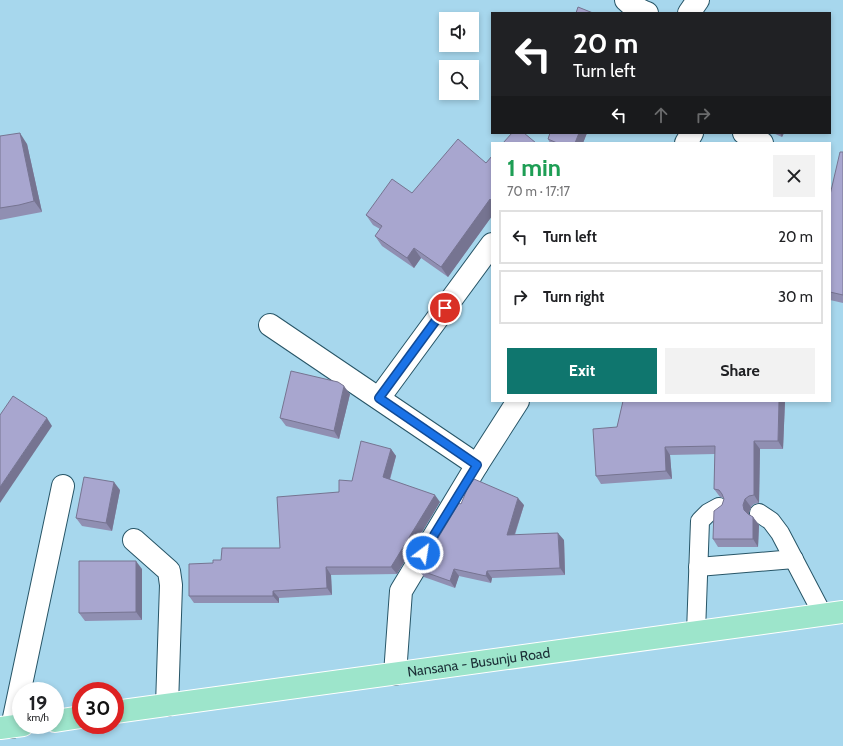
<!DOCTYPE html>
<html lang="en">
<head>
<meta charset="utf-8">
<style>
  :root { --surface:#fff; --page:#f2f2f2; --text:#202124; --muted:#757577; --line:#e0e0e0; --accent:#0f766e }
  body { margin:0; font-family:Cabin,sans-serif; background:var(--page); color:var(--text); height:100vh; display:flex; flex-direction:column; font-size:15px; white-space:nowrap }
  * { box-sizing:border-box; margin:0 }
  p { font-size:13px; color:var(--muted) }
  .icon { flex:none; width:22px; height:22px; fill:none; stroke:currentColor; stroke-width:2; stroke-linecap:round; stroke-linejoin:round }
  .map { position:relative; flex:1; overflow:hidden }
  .sheet { position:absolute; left:491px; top:142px; width:340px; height:260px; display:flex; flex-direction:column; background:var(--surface); border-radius:0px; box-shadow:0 2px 6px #0003 }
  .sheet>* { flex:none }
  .banner { position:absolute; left:491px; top:12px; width:340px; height:122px; border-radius:0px; box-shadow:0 2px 6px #0003; background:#202124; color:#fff; overflow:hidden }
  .buttons { position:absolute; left:439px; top:12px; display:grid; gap:8px }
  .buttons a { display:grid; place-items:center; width:40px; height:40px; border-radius:0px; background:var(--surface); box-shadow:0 2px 6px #0003; font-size:20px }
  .speed { position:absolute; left:12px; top:682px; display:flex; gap:8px; font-size:20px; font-weight:700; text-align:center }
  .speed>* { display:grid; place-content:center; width:52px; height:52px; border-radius:50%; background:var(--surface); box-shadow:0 2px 6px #0003; line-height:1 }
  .speed small { font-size:10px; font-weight:400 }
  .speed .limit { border:6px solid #d22; background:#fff; color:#111 }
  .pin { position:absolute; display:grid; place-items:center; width:34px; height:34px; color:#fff; margin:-17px; border:2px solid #fff; border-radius:50%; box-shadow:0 1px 4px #0007 }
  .me { position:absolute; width:44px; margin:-22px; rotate:31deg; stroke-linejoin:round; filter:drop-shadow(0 0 3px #0008) }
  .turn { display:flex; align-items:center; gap:14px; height:84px; padding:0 16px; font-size:18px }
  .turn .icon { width:52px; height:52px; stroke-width:2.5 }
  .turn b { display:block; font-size:28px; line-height:34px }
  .lanes { display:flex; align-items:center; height:38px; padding:0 16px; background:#0003; justify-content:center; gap:20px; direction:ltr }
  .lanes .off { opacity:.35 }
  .round { display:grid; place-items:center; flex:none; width:42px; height:42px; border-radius:0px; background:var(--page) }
  .summary { display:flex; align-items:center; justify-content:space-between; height:68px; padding:0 16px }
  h1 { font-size:24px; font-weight:700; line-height:30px; color:#1e9e55 }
  .cta { display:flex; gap:8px; margin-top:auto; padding:8px 16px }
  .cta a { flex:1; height:46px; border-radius:0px; background:var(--accent); color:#fff; font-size:16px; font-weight:700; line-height:46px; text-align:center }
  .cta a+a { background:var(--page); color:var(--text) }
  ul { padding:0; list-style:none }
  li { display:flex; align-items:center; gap:12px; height:54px; margin:0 8px 6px; padding:0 8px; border:2px solid var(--line); border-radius:0px }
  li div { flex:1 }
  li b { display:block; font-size:15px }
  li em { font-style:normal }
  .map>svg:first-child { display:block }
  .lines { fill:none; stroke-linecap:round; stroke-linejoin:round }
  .lane-casing { stroke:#275567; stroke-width:20 }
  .street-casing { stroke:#275567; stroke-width:24 }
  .primary-casing { stroke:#fff; stroke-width:24 }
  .lane { stroke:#fff; stroke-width:18 }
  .street { stroke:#fff; stroke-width:22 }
  .primary { stroke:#9de5cb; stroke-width:22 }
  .wall { fill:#908fb2 }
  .shaded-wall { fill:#767491 }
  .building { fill:#a8a6cf; stroke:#767491 }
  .route-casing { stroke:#114b97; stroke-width:10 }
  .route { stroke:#1a73e8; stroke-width:7 }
  .labels { text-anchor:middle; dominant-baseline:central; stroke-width:3.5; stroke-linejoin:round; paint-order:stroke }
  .street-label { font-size:14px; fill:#1b2e36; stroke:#b4e5fa }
</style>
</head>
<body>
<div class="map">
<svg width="843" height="746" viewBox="0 0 843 746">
  <rect width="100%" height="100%" fill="#a7d7ed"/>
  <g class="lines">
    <defs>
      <g id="lane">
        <path d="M 759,513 L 771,521 L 780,533 L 823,615"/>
        <path d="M 698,567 L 794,559"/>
        <path d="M 696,632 L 700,521 L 708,513 L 719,507"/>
      </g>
      <g id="street">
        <path d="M 626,0 C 632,6 639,10 647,13"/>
        <path d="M 689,13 L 698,0"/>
        <path d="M 744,133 L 762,143"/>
        <path d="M 686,143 L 692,133"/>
        <path d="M 270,325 L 477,465"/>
        <path d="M 379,398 L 492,244"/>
        <path d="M 134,540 L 169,571 L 171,585 L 167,705"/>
        <path d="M 395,674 L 401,591 L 477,465 L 518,401"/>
        <path d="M 12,727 L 63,486"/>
      </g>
      <g id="primary">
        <path id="s1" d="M 115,712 L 843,612"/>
        <path d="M 55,721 L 81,717"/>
        <path d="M 0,728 L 23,725"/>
      </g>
    </defs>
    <use href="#lane" class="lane-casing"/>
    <use href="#street" class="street-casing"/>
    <use href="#primary" class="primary-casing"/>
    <use href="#lane" class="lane"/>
    <use href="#street" class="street"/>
    <use href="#primary" class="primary"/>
  </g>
  <g class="wall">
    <path d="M 550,133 L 587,133 L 583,143 L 550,143 L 548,139 Z"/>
    <path d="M 773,133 L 784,133 L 782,137 Z"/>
    <path d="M 0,136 L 27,144 L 42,212 L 26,215 L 0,220 Z"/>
    <path d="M 843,152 L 843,303 L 830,300 L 830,195 Z"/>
    <path d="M 492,156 L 492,216 L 448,277 L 421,258 L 414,268 L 382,246 L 375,236 L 380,229 L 373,225 L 366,215 L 412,193 L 486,163 Z"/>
    <path d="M 350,394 L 339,439 L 286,426 L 280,418 Z"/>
    <path d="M 623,401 L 785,401 L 783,449 L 760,449 L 759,503 L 754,504 L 751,507 L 749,513 L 749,515 L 753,517 L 759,525 L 758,547 L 718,547 L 713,539 L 724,499 L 724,498 L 720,497 L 714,489 L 715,454 L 670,455 L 672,479 L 601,484 L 596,476 L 617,427 Z"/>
    <path d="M 391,449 L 396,456 L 390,480 L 440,502 L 397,574 L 331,575 L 332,595 L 279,598 L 279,603 L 194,603 L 189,596 L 213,563 L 221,560 L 280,548 L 339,492 Z"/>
    <path d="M 120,490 L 112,531 L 82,526 L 76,518 Z"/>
    <path d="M 461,504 L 524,505 L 515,535 L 564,540 L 565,575 L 492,578 L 491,583 L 459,576 L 455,588 L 424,577 L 419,570 Z"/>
    <path d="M 142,569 L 142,620 L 85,621 L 79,613 Z"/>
  </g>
  <g class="shaded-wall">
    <path d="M 20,133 L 27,144 L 42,212 L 34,201 Z"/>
    <path d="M 579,133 L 587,133 L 583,143 L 575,143 Z"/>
    <path d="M 780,133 L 784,133 L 782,137 Z"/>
    <path d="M 490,199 L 492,202 L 492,216 L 448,277 L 441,267 Z"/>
    <path d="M 414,248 L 421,258 L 414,268 L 407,258 Z"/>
    <path d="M 344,386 L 350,394 L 339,439 L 334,431 Z"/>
    <path d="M 779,401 L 785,401 L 783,449 L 778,441 Z"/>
    <path d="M 47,418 L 52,426 L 0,503 L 0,487 Z"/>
    <path d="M 754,441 L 760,449 L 759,503 L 754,495 Z"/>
    <path d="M 665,447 L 670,455 L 672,479 L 666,471 Z"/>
    <path d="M 391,449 L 396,456 L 388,485 L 383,477 Z"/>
    <path d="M 114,482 L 120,490 L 112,531 L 106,523 Z"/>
    <path d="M 435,495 L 440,502 L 397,574 L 391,567 Z"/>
    <path d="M 518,498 L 524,505 L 512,542 L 507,535 Z"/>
    <path d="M 745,499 L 751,507 L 749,513 L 750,518 L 744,510 L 743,505 Z"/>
    <path d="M 753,517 L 759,525 L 758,547 L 753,539 Z"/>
    <path d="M 558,533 L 564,540 L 565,575 L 560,568 Z"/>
    <path d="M 136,561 L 142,569 L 142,620 L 136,612 Z"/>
    <path d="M 326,567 L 331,575 L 332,595 L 327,588 Z"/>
    <path d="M 454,569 L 459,576 L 455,588 L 450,581 Z"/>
    <path d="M 487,571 L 492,578 L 491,583 L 486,576 Z"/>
    <path d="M 273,591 L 279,598 L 279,603 L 273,596 Z"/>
  </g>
  <g class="building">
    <path d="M 578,7 L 593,13 L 576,13 Z"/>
    <path d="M 20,133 L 34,201 L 19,205 L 0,208 L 0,136 Z"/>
    <path d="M 512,133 L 524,133 L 536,143 L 503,143 Z"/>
    <path d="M 550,133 L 579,133 L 575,143 L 557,143 L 548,139 Z"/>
    <path d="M 458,139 L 486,163 L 492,156 L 492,201 L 490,199 L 441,267 L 414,248 L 407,258 L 375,236 L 382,226 L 366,215 L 392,179 L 412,193 Z"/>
    <path d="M 840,152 L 843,152 L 843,295 L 830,292 L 830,195 Z"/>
    <path d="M 291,371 L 338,382 L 344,386 L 334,431 L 280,418 Z"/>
    <path d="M 13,396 L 47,418 L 0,487 L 0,415 Z"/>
    <path d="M 623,401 L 779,401 L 778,441 L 754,441 L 754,495 L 749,496 L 745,499 L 743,505 L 744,510 L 748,514 L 753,517 L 753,539 L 713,539 L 714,511 L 722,505 L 724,499 L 722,494 L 719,490 L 714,489 L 715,446 L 665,447 L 666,471 L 596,476 L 593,429 L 617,427 Z"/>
    <path d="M 361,441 L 391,449 L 383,477 L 435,495 L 391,567 L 326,567 L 327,588 L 273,591 L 273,596 L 189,596 L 189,564 L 213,563 L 213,560 L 221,560 L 222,548 L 280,548 L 277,497 L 339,492 L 339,480 L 352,481 Z"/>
    <path d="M 84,477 L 114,482 L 106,523 L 76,518 Z"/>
    <path d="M 474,479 L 518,498 L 507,535 L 558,533 L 560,568 L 487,571 L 486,576 L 454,569 L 450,581 L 419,570 L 459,503 L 461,504 L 468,487 Z"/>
    <path d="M 79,561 L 136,561 L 136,612 L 79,613 Z"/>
  </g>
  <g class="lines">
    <defs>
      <path id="route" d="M 423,553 L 477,465 L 379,398 L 445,308"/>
    </defs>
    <use href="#route" class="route-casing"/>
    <use href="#route" class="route"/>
  </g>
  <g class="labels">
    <g class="street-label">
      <text stroke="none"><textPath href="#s1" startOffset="367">Nansana - Busunju Road</textPath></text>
    </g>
  </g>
</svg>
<div class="buttons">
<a><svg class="icon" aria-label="sound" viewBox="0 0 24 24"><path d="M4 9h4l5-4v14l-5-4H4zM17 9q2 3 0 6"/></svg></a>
<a><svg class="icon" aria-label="search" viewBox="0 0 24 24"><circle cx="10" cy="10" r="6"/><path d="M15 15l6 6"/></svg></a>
</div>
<div class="speed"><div>19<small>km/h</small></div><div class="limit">30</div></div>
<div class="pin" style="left:445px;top:308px;background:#d93025"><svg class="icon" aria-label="arrive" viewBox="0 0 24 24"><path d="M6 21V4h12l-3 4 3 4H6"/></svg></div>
<svg class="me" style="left:423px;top:553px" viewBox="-20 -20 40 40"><circle r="17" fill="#1a73e8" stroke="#fff" stroke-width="3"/><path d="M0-11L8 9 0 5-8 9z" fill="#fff"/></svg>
<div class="banner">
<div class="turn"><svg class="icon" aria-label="left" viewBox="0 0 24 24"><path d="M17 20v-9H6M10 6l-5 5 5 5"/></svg><div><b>20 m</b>Turn left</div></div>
<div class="lanes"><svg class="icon" aria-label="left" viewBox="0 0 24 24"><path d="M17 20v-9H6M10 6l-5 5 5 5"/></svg><svg class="icon off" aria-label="ahead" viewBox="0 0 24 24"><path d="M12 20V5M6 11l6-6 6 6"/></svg><svg class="icon off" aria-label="right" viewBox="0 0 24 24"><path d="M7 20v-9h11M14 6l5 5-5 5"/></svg></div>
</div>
<section class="sheet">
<div class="summary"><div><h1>1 min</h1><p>70 m · 17:17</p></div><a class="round"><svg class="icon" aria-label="close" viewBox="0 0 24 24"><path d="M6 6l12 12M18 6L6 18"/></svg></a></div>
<ul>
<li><svg class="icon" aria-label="left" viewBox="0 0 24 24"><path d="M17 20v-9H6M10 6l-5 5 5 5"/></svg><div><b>Turn left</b></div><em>20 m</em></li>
<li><svg class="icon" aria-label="right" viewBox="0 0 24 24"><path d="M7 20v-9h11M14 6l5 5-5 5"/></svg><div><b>Turn right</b></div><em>30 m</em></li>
</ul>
<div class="cta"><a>Exit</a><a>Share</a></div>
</section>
</div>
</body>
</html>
